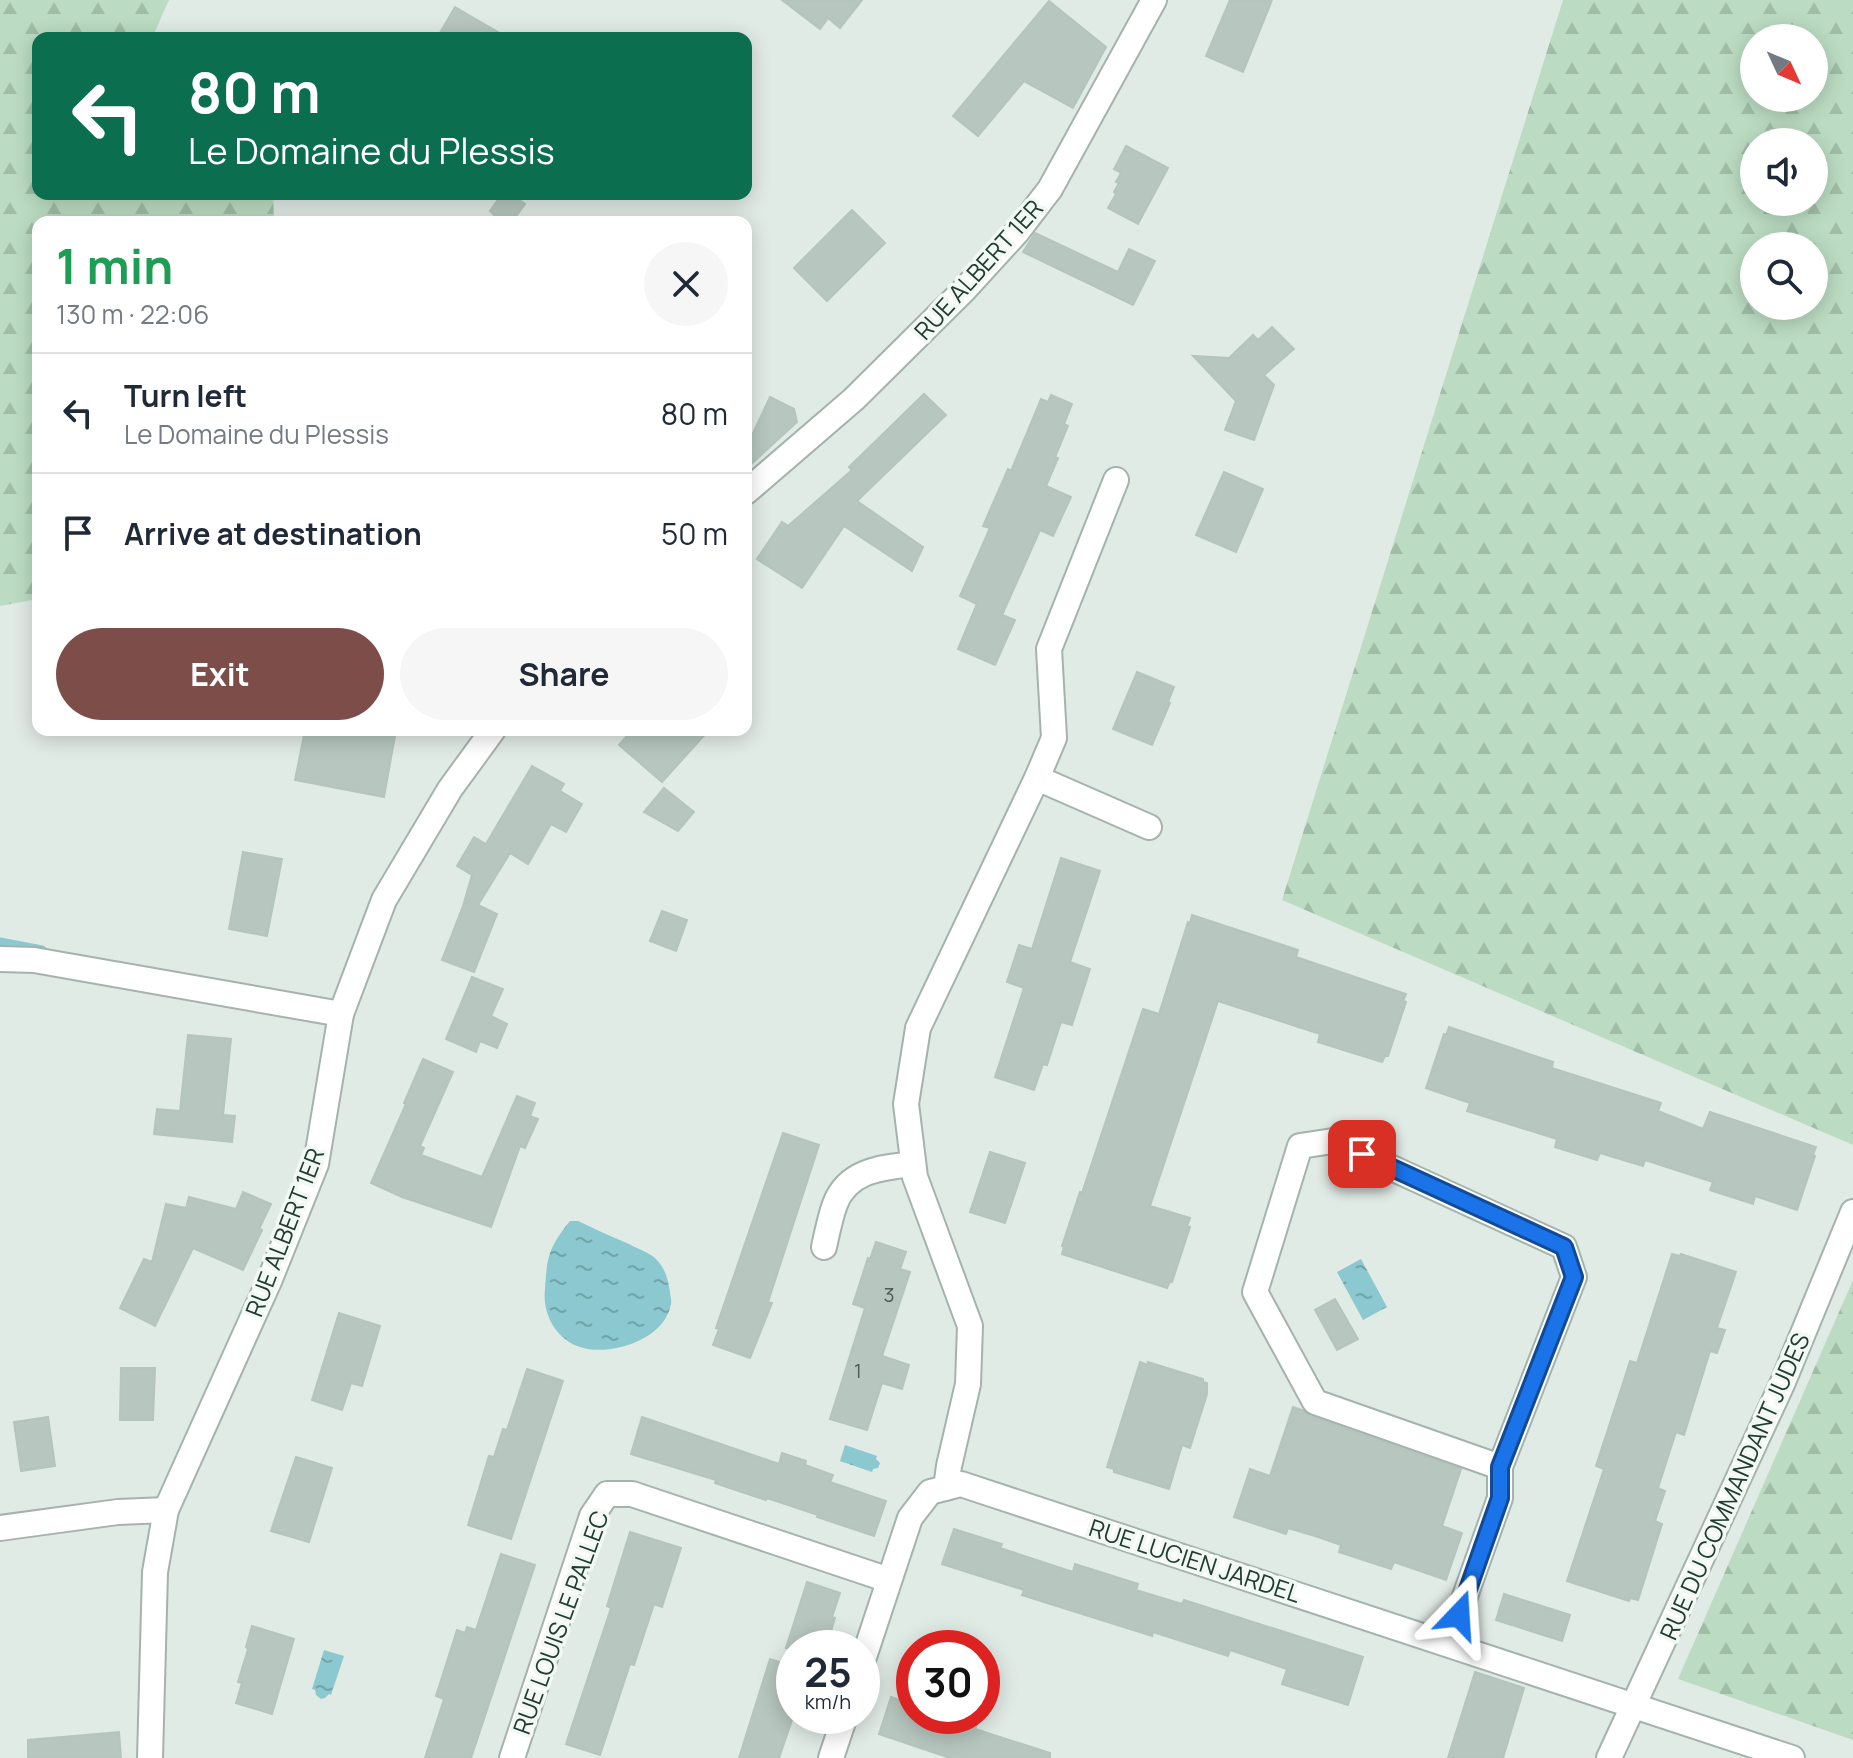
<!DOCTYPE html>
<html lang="en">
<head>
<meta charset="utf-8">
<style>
  :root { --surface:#fff; --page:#f6f6f7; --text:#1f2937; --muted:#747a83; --line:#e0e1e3; --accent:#7c4d49 }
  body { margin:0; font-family:Manrope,sans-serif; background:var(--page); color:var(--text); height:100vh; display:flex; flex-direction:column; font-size:30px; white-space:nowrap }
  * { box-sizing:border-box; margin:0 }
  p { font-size:26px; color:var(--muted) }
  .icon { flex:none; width:44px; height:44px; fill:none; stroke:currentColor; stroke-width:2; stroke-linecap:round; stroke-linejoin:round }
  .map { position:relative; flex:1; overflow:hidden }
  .sheet { position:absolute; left:32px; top:216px; width:720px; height:520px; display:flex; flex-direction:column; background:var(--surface); border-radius:16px; box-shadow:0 4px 20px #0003 }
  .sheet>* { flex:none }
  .guide { position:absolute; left:32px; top:32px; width:720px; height:168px; border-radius:16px; box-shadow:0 4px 20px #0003; background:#0b6e4f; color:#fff; overflow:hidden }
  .needle { width:52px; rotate:134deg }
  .controls { position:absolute; left:1740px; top:24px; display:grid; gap:16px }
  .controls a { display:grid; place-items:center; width:88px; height:88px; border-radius:50%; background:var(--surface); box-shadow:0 4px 20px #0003; font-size:40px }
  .speed { position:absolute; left:776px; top:1630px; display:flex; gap:16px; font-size:40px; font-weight:700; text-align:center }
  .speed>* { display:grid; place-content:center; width:104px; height:104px; border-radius:50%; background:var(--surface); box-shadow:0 4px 20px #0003; line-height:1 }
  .speed small { font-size:20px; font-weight:400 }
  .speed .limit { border:12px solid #d22; background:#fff; color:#111 }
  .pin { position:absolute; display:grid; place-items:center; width:68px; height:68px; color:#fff; margin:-34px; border-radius:16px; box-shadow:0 4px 12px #0006 }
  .me { position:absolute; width:88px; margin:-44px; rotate:20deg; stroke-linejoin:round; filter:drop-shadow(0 0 6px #0008) }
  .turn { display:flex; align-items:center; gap:28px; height:168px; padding:0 24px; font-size:36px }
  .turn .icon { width:104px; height:104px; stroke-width:2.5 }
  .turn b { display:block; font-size:56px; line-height:68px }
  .round { display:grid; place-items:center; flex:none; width:84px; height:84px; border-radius:42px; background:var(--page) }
  .headline { display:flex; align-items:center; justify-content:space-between; height:136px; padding:0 24px }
  h1 { font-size:48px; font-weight:700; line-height:60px; color:#1e9e55 }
  .button { display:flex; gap:16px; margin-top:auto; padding:16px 24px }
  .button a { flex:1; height:92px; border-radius:48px; background:var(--accent); color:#fff; font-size:32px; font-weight:700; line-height:92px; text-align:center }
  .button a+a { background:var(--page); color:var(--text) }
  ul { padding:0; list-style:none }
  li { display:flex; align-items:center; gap:24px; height:120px; padding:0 24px; border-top:2px solid var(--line) }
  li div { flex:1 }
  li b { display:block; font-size:30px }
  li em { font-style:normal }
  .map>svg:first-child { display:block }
  .forest { fill:url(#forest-firs); fill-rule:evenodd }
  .water { fill:url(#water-ripples) }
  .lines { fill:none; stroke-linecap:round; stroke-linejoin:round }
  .stream { stroke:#8bc8cf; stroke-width:9 }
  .building { fill:#b7c6bf; stroke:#b4c5bd; stroke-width:2 }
  .minor-casing { stroke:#a4b3ad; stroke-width:28 }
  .minor { stroke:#fff; stroke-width:24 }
  .route-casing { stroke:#114b97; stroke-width:20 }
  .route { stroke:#1a73e8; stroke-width:14 }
  .labels { text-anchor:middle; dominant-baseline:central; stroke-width:7; stroke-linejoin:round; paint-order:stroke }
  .number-label { font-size:20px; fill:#475e56 }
  .street-label { font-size:24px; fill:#223b33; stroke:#f2f8f4 }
</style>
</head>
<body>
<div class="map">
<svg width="1853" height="1758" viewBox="0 0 1853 1758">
  <defs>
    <pattern id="forest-firs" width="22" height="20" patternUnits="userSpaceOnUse" patternTransform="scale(2)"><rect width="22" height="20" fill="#bbdcc2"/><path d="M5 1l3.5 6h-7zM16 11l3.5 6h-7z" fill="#a0bea7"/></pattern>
    <pattern id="water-ripples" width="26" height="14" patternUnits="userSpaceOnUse" patternTransform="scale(2)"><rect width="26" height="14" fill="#8bc8cf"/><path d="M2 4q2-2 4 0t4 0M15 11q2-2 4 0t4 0" fill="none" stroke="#71a4a9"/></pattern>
  </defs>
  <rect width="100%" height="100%" fill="#e1ebe6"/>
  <g class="forest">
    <path d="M 0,0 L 169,0 L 152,38 L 38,38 L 38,194 L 273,194 L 274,222 L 38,222 L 38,599 L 0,606 Z"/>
    <path d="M 1563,0 L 1853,0 L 1853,1145 L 1282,900 ZM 1754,38 L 1814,38 L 1814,98 L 1754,98 ZM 1754,142 L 1814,142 L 1814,202 L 1754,202 ZM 1754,246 L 1814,246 L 1814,306 L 1754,306 Z"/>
    <path d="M 1853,1280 L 1853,1740 L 1678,1679 Z"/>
  </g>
  <g class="water">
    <path d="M 570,1221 L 578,1221 C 595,1229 612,1237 629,1244 C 637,1249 649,1252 656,1259 C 665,1268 668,1279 670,1292 C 670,1296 672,1300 671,1304 C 665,1340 610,1357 580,1347 C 555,1339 542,1312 545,1289 C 547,1256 549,1247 570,1221 Z"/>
    <path d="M 1361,1259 L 1387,1307 L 1363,1320 L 1337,1272 Z"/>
    <path d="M 845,1445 L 877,1456 L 876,1459 L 880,1463 L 878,1468 L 873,1469 L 872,1472 L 840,1461 Z"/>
    <path d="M 324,1650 L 344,1656 L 331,1695 L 329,1694 L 325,1698 L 321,1699 L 316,1695 L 315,1690 L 312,1689 Z"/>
  </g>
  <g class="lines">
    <path class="stream" d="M 0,942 L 42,950"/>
  </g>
  <g class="building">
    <path d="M 782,0 L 862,0 L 840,28 L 828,18 L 820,29 Z"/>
    <path d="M 1230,0 L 1272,0 L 1243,72 L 1206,56 Z"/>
    <path d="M 1049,1 L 1106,47 L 1073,108 L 1024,81 L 978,136 L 953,116 Z"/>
    <path d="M 455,7 L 508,38 L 437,38 Z"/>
    <path d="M 1126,146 L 1168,168 L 1138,224 L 1108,208 L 1116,194 L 1114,192 L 1119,183 L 1116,182 L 1121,173 L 1114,169 Z"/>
    <path d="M 502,194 L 511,194 L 525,204 L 512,222 L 501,222 L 490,211 Z"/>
    <path d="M 852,210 L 885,243 L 827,301 L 794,268 Z"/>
    <path d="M 1035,233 L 1118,272 L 1129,249 L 1155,261 L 1133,305 L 1023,252 Z"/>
    <path d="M 1272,327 L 1294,349 L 1264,375 L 1274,385 L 1254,440 L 1225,430 L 1236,401 L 1193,356 L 1229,358 L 1253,335 L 1258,340 Z"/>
    <path d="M 924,394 L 946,415 L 857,501 L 923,547 L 912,571 L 844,526 L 802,588 L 757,559 L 782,522 L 788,526 L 852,470 L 849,467 Z"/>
    <path d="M 1051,395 L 1072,404 L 1064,424 L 1068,426 L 1055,457 L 1058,458 L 1046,486 L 1071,497 L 1053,536 L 1040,530 L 1002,615 L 1015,620 L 995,665 L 958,649 L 977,604 L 960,596 L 990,528 L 983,526 L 1008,469 L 1011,471 L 1041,399 L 1048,402 Z"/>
    <path d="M 770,397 L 794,409 L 797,422 L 746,469 L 746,448 Z"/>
    <path d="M 1224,472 L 1263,489 L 1236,552 L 1196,535 Z"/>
    <path d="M 1137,672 L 1174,687 L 1168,702 L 1170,703 L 1152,745 L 1113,729 Z"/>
    <path d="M 305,730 L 396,730 L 384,797 L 295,780 Z"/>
    <path d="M 632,730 L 709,730 L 662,782 L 619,745 Z"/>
    <path d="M 532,766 L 564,784 L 560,791 L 582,804 L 566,832 L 551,824 L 528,864 L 510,853 L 478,905 L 497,914 L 474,972 L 442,960 L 463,906 L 472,875 L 457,866 L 474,837 L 486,844 Z"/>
    <path d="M 664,788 L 694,812 L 678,831 L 644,812 Z"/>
    <path d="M 243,852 L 282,859 L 267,936 L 229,929 Z"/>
    <path d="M 1061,858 L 1100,871 L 1070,962 L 1090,969 L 1072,1025 L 1061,1022 L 1047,1065 L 1043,1064 L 1034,1090 L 995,1077 L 1024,988 L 1007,982 L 1019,945 L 1032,949 Z"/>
    <path d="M 662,911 L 687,920 L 676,951 L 650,941 Z"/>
    <path d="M 1192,915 L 1298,950 L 1296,957 L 1406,994 L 1403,1001 L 1406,1002 L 1388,1056 L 1385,1056 L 1382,1062 L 1318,1042 L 1320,1034 L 1218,1001 L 1150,1206 L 1190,1218 L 1187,1226 L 1190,1227 L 1172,1282 L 1170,1281 L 1167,1288 L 1062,1254 L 1064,1247 L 1062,1246 L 1080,1192 L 1082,1193 L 1143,1009 L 1159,1014 L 1188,922 L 1190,923 Z"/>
    <path d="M 472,977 L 503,989 L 491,1016 L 507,1024 L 497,1048 L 480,1041 L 476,1052 L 446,1039 Z"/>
    <path d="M 1449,1027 L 1553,1062 L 1552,1068 L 1661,1103 L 1658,1111 L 1703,1129 L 1710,1112 L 1816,1147 L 1813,1155 L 1815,1156 L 1797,1210 L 1755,1196 L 1753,1204 L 1710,1190 L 1713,1182 L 1645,1160 L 1643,1166 L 1600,1153 L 1597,1160 L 1555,1147 L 1557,1139 L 1467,1111 L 1470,1103 L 1426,1088 L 1444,1034 L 1446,1035 Z"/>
    <path d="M 188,1035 L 231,1039 L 223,1115 L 235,1116 L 232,1142 L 154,1134 L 157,1109 L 180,1111 Z"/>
    <path d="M 423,1059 L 453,1072 L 420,1146 L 424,1148 L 421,1155 L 482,1177 L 517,1096 L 535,1103 L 530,1116 L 538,1119 L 525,1148 L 520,1146 L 491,1227 L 402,1197 L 371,1183 L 406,1104 L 404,1103 Z"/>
    <path d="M 783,1133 L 819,1145 L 768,1302 L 772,1303 L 750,1358 L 713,1345 L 719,1329 L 716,1328 Z"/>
    <path d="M 990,1152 L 1025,1163 L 1005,1223 L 970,1212 Z"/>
    <path d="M 243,1192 L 271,1204 L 259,1229 L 262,1230 L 243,1270 L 193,1248 L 155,1326 L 120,1308 L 144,1259 L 152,1262 L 166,1204 L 186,1208 L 189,1197 L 236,1209 Z"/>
    <path d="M 876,1242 L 906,1252 L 900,1269 L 910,1272 L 882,1356 L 909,1365 L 902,1389 L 882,1383 L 867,1430 L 830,1419 L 865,1308 L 853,1304 L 868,1258 L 870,1259 Z"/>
    <path d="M 1672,1254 L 1680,1256 L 1681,1254 L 1736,1272 L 1717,1328 L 1725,1330 L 1717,1353 L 1710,1351 L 1684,1435 L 1676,1432 L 1658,1488 L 1665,1491 L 1655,1521 L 1662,1524 L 1646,1575 L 1638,1600 L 1630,1598 L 1629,1601 L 1567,1581 L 1604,1469 L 1596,1466 L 1625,1377 L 1630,1361 L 1637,1363 Z"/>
    <path d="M 1335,1299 L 1358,1339 L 1337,1350 L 1315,1310 Z"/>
    <path d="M 339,1313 L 380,1326 L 362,1386 L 351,1383 L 342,1410 L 312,1400 Z"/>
    <path d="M 1140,1362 L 1148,1365 L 1148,1362 L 1203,1379 L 1203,1382 L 1207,1383 L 1207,1394 L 1190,1448 L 1182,1445 L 1169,1489 L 1114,1472 L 1114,1469 L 1107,1467 Z"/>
    <path d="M 121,1368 L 155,1368 L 153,1420 L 120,1420 Z"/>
    <path d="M 527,1369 L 563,1381 L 511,1539 L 468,1525 L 489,1456 L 494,1457 L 503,1429 L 507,1430 Z"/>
    <path d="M 1293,1407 L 1304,1411 L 1310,1416 L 1461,1469 L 1442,1526 L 1462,1533 L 1446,1580 L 1394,1562 L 1391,1569 L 1339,1552 L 1341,1545 L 1315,1536 L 1288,1528 L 1286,1534 L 1234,1517 L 1250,1469 L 1270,1476 Z"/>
    <path d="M 48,1417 L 55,1466 L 21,1471 L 14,1422 Z"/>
    <path d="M 642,1417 L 779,1464 L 782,1453 L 806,1461 L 805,1465 L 833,1475 L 830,1482 L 886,1501 L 874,1536 L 817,1517 L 818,1515 L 767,1498 L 766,1500 L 715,1483 L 716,1480 L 631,1454 Z"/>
    <path d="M 296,1457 L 332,1468 L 309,1542 L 271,1531 Z"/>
    <path d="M 954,1529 L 1002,1544 L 1000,1548 L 1073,1572 L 1075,1564 L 1138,1584 L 1136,1590 L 1182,1604 L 1184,1600 L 1363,1657 L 1348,1705 L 1282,1684 L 1287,1669 L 1230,1650 L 1228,1656 L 1153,1632 L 1152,1636 L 1022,1595 L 1024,1590 L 942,1564 Z"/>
    <path d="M 630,1532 L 681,1548 L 662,1607 L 654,1604 L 634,1665 L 630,1664 L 600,1755 L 566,1744 L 611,1608 L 607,1606 Z"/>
    <path d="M 501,1554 L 535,1565 L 471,1758 L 425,1758 L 444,1699 L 436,1696 L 457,1630 L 465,1633 L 467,1627 L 476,1630 Z"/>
    <path d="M 807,1582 L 840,1593 L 832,1617 L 835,1618 L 826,1648 L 786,1648 Z"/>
    <path d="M 1504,1594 L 1570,1615 L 1562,1641 L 1496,1620 Z"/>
    <path d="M 252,1626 L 294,1639 L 272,1714 L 236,1703 L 242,1683 L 238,1682 L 248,1649 L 246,1647 Z"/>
    <path d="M 770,1659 L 794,1667 L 794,1714 L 779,1758 L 739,1758 Z"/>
    <path d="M 1475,1672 L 1524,1688 L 1503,1758 L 1448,1758 Z"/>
    <path d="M 891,1697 L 914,1705 L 914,1716 L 954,1716 L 977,1724 L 975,1729 L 1050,1753 L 1050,1758 L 950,1758 L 879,1734 Z"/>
    <path d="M 119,1732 L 121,1758 L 28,1758 L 28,1740 Z"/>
  </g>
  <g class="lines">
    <defs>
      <g id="minor">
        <path d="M 746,492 L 854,399 L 964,290 L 1017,232 L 1050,189 L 1154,0"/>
        <path d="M 1037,778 L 1149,827"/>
        <path d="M 0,959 L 34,960 L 341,1014"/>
        <path d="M 824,1247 C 827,1233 830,1218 835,1204 C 848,1170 881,1168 913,1164"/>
        <path d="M 946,1488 L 949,1466 L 968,1384 L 970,1326 L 915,1177 L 906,1104 L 918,1028 L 1037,778 L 1054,738 L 1049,649 L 1116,480"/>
        <path d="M 0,1528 L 118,1512 L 166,1510"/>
        <path d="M 1448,1644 L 1500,1498 L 1500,1467 L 1315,1402 L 1255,1292 L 1300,1146 L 1333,1141 L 1564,1247 L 1574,1277 L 1500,1467"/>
        <path d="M 862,1663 L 910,1518 L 930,1492 L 961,1484 L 1792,1758"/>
        <path d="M 150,1758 L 155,1572 L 166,1510 L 270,1279 L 316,1164 L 341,1014 L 384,900 L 450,789 L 493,730"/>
        <path d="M 512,1758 L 592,1516 L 607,1494 L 632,1494 L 889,1580"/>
        <path d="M 831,1758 L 845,1716"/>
        <path d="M 1609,1758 L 1783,1382 L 1853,1212"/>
      </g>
    </defs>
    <use href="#minor" class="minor-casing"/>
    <use href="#minor" class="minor"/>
  </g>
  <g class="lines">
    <defs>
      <path id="route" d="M 1362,1154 L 1564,1247 L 1574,1277 L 1500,1467 L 1500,1498 L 1459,1615"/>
    </defs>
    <use href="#route" class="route-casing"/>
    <use href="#route" class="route"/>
  </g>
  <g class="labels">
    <g class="number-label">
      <text x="889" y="1294">3</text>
      <text x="858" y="1370">1</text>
    </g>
    <g class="street-label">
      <text transform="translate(978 269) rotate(-48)">RUE ALBERT 1ER</text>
      <text transform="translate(284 1232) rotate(-69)">RUE ALBERT 1ER</text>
      <text transform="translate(1734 1486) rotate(-66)">RUE DU COMMANDANT JUDES</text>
      <text transform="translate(1195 1560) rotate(18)">RUE LUCIEN JARDEL</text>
      <text transform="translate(560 1622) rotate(-70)">RUE LOUIS LE PALLEC</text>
    </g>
  </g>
</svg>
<div class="controls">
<a><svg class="needle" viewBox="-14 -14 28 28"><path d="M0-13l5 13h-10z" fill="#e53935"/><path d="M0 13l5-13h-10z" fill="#747a83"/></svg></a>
<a><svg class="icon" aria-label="sound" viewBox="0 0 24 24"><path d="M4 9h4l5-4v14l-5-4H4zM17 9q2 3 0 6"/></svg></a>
<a><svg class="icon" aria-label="search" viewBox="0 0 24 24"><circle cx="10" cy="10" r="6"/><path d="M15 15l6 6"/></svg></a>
</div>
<div class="speed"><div>25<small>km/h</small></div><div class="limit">30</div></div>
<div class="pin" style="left:1362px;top:1154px;background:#d93025"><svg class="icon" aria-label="arrive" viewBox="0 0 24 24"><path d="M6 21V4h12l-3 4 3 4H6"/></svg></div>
<svg class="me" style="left:1459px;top:1615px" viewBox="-20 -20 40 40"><path d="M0-17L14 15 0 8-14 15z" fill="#1a73e8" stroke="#fff" stroke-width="4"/></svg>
<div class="guide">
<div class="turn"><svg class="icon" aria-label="left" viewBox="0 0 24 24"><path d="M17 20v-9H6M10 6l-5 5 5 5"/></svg><div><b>80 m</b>Le Domaine du Plessis</div></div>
</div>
<section class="sheet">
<div class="headline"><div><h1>1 min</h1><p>130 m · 22:06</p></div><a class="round"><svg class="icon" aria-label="close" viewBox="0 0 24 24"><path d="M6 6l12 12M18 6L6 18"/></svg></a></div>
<ul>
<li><svg class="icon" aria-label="left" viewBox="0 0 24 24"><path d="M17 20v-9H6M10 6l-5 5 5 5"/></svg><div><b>Turn left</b><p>Le Domaine du Plessis</p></div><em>80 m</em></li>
<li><svg class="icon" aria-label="arrive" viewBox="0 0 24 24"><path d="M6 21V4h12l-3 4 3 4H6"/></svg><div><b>Arrive at destination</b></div><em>50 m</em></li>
</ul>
<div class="button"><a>Exit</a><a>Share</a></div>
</section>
</div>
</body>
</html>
